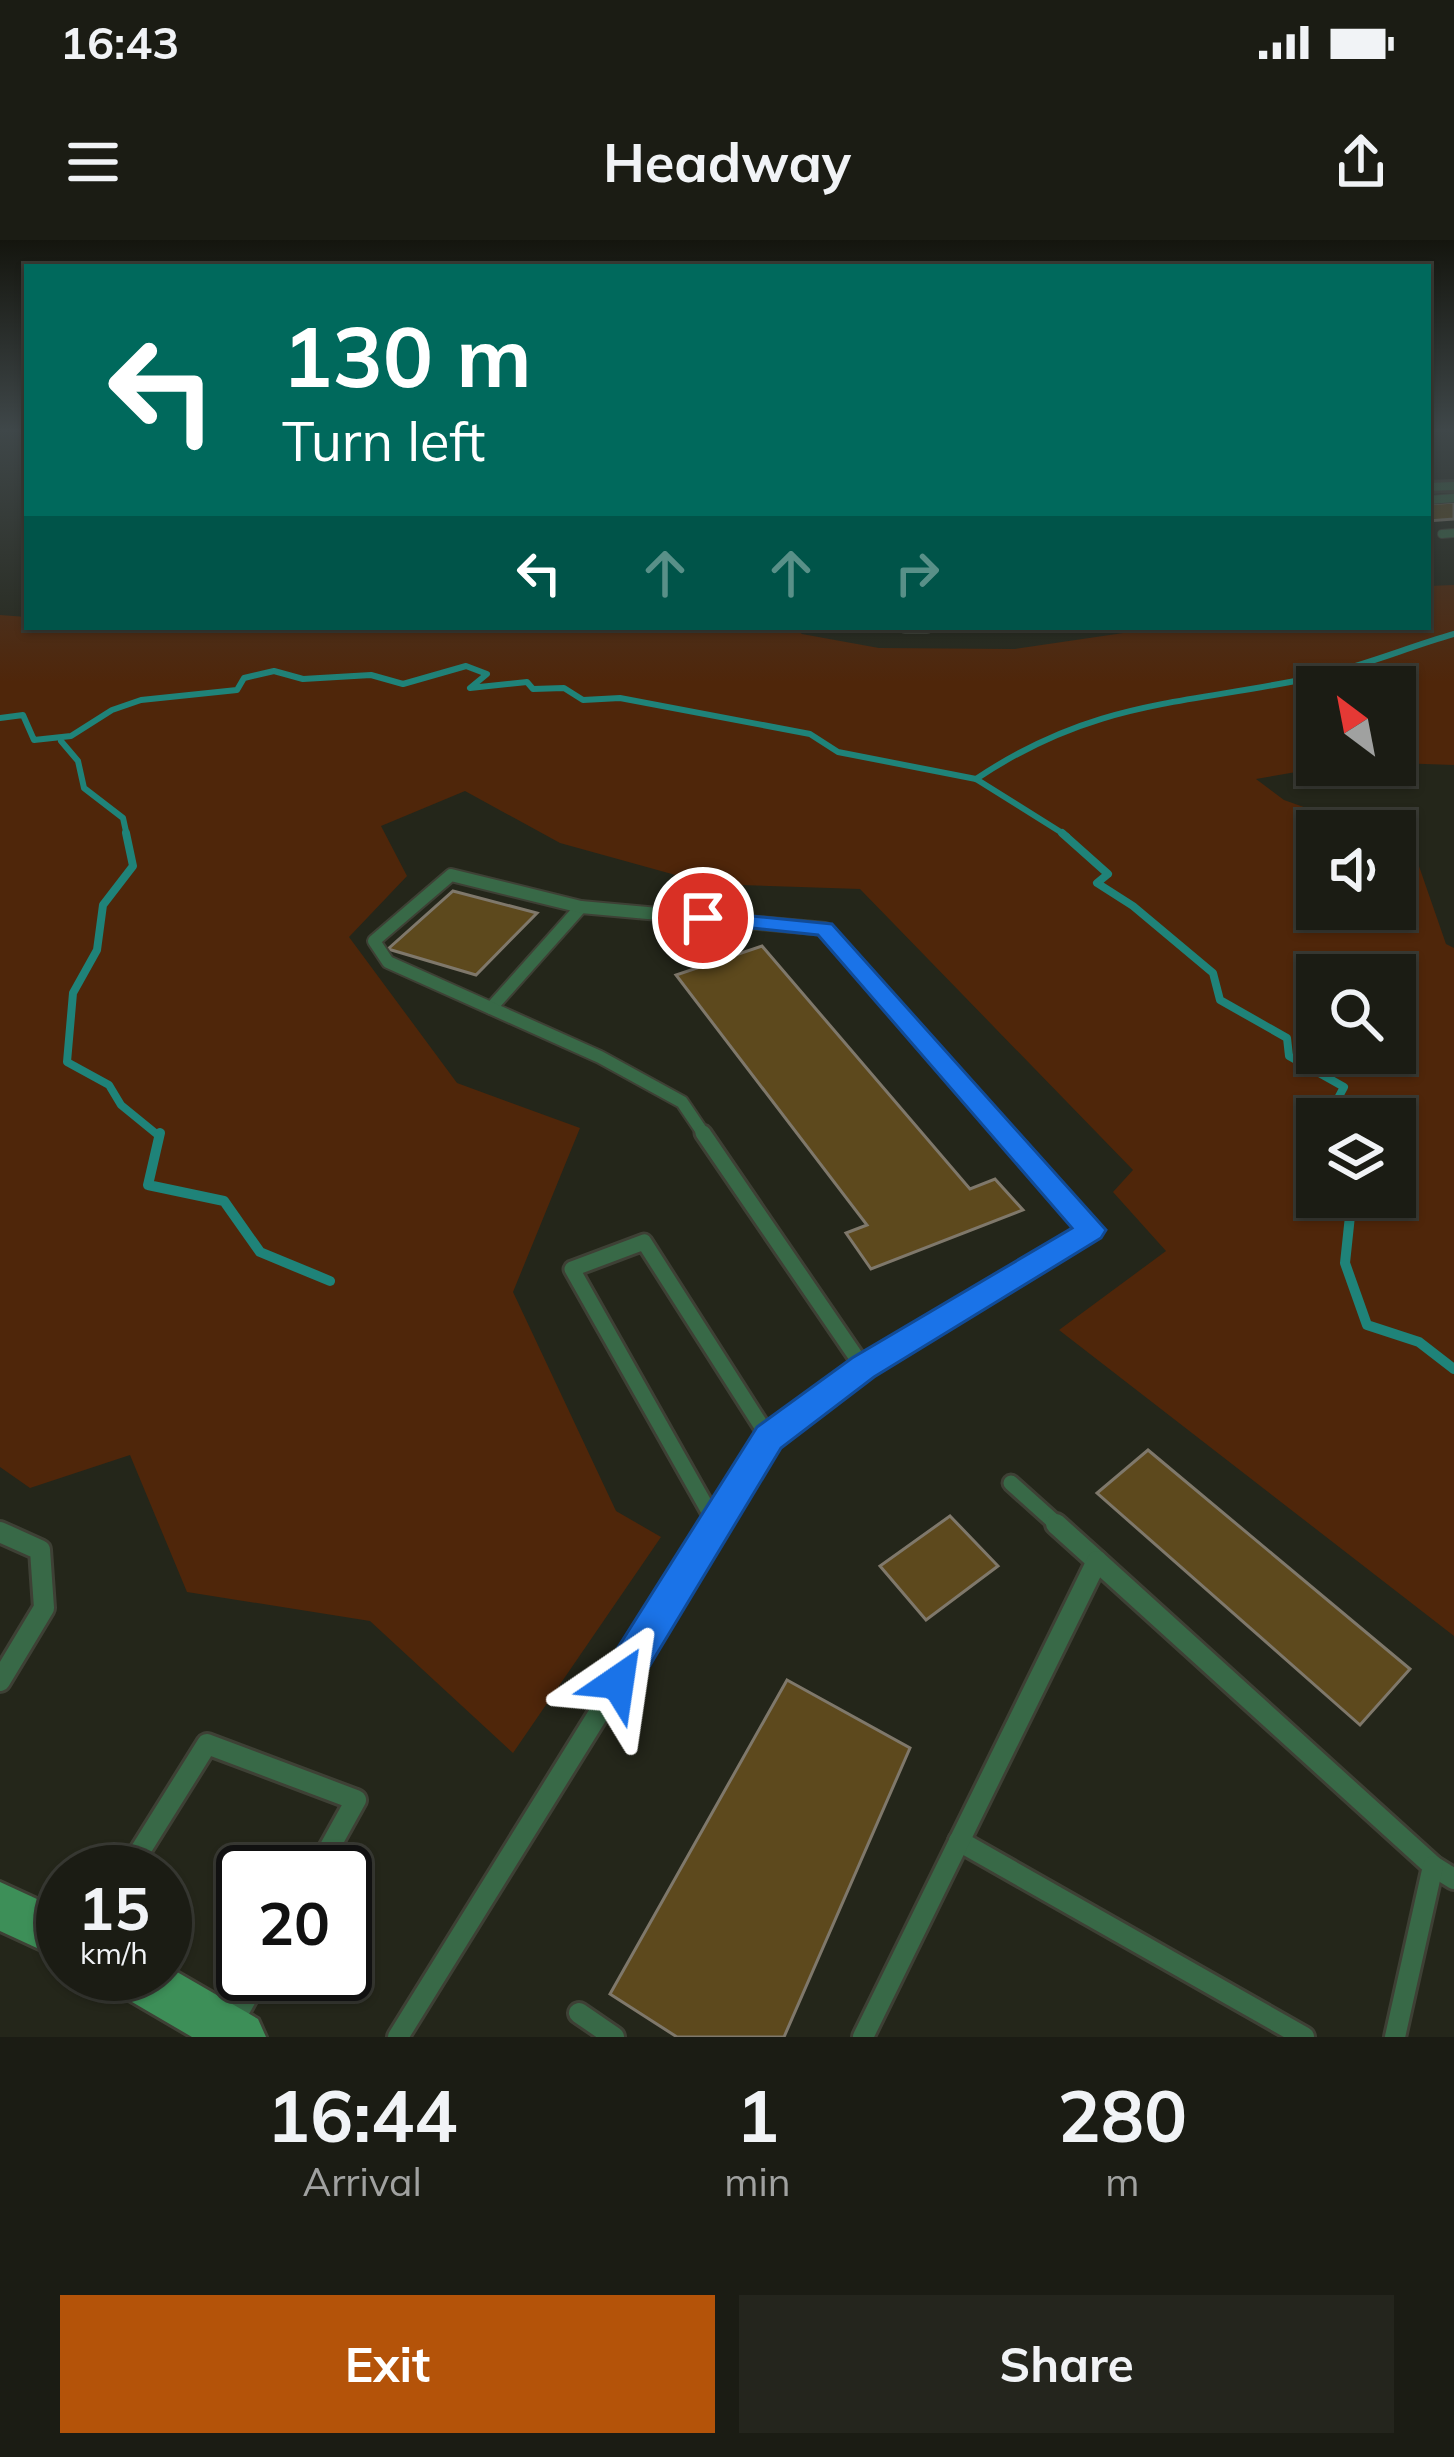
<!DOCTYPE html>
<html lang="en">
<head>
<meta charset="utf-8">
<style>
  :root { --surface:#1b1c14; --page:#24251d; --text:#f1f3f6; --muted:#a0a1a0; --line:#393a34; --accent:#b45309 }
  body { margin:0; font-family:Mulish,sans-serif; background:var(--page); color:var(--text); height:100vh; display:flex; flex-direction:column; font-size:45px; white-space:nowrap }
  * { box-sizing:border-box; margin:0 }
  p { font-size:39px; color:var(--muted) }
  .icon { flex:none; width:66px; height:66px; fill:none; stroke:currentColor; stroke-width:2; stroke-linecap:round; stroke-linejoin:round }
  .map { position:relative; height:1797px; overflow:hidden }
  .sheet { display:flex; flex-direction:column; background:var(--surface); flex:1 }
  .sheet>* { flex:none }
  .hud { position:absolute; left:24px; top:24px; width:1407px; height:366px; border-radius:0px; box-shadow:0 3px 9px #0004,0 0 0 3px var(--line); background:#00695c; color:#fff; overflow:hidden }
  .needle { width:78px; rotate:328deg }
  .tools { position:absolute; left:1296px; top:426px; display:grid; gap:24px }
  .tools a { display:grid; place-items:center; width:120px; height:120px; border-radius:0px; background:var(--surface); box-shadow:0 3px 9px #0004,0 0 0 3px var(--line); font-size:60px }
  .speed { position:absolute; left:36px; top:1605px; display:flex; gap:24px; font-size:60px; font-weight:700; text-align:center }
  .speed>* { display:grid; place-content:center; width:156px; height:156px; border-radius:50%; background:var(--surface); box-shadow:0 3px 9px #0004,0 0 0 3px var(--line); line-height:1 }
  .speed small { font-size:30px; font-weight:400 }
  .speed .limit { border:6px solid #111; border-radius:18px; background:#fff; color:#111 }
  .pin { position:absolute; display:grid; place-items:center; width:102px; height:102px; color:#fff; margin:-51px; border:6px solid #fff; border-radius:50%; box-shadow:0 3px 12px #0007 }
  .me { position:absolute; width:132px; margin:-66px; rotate:32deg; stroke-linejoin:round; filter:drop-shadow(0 0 9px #0008) }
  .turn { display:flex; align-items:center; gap:42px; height:252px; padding:0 60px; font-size:54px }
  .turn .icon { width:156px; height:156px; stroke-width:2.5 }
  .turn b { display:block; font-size:84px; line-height:102px }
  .lanes { display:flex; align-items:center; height:114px; padding:0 60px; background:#0003; justify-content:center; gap:60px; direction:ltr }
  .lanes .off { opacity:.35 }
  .eta { display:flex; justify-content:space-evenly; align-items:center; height:204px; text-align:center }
  .eta b { font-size:72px; font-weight:700; line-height:84px }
  .primary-button { display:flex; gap:24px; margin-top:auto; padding:24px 60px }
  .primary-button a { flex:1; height:138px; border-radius:0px; background:var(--accent); color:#fff; font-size:48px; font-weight:700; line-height:138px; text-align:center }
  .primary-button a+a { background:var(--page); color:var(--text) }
  .status { display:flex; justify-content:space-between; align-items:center; height:84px; padding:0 60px; background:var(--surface); direction:ltr }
  .status svg { height:33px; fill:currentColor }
  header { display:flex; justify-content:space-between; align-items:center; height:156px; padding:0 60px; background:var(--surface); font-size:54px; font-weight:700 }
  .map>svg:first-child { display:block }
  .green { fill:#4f260a; fill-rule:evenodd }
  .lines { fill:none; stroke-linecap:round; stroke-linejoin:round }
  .stream-far2 { stroke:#1f8379; stroke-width:6 }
  .stream-far1 { stroke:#1f8379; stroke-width:8 }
  .stream { stroke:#1f8379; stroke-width:10 }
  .building { fill:#5d491d; stroke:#7f786b; stroke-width:3 }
  .lane-far4-casing { stroke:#3e4035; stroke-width:10 }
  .lane-far3-casing { stroke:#3e4035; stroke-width:14 }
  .lane-far2-casing { stroke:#3e4035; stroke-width:16 }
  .lane-far1-casing { stroke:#3e4035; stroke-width:21 }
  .lane-casing { stroke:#3e4035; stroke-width:26 }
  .street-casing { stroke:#3e4035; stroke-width:6 }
  .secondary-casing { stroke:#3e4035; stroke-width:6 }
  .lane-far4 { stroke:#386947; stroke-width:8 }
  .lane-far3 { stroke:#386947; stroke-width:9 }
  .lane-far2 { stroke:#386947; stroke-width:12 }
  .lane-far1 { stroke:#386947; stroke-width:15 }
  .lane { stroke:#386947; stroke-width:20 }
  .street { fill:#386947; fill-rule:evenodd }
  .secondary { fill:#3d8f58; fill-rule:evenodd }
  .route { fill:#1a73e8; stroke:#114b97; stroke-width:3 }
</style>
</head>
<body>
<div class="status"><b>16:43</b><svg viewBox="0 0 49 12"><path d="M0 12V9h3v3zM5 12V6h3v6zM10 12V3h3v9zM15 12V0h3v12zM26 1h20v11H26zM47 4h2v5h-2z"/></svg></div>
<header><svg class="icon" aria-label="menu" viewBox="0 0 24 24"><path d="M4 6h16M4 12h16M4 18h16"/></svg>Headway<svg class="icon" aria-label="share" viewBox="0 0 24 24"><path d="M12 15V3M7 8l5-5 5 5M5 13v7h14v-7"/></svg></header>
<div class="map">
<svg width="1454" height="1797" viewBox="0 0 1454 1797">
  <rect width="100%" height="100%" fill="#24261a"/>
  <path class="green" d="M 1454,345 L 1454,525 L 1395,523 L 1395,447 L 1317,447 L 1317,525 L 1337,525 L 1256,539 L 1284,560 L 1371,591 L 1317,591 L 1317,669 L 1395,669 L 1395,600 L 1412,606 L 1446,704 L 1454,708 L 1454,1396 L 1059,1090 L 1166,1011 L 1113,952 L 1133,930 L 860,649 L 708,644 L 560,603 L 465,551 L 381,586 L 407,636 L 349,697 L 457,843 L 580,888 L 513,1052 L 616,1271 L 661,1297 L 513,1513 L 370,1381 L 187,1352 L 130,1215 L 30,1248 L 0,1227 L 0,375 L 27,377 L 27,387 L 792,387 L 802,394 L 879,408 L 1015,409 L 1164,387 L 1428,387 L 1428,346 ZM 1317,735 L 1395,735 L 1395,813 L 1317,813 ZM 1317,879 L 1395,879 L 1395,957 L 1317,957 Z"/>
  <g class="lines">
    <g class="stream-far2">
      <path d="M 0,478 L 23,475 L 34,500 L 71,496 L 112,470 L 141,460 L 237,450 L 244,438 L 274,431 L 303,439 L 371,435 L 403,444 L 466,426 L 487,434 L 470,448 L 527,442 L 533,449 L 564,448 L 583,460 L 620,458 L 810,494 L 838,512 L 976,539 L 1067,596"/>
      <path d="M 61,501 L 78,521 L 84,548 L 123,578 L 127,596"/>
      <path d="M 976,539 C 1097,458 1186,465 1320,436 C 1366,425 1409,407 1454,394"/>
    </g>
    <g class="stream-far1">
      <path d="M 126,593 L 133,626 L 103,665 L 97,710 L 73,753 L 67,822 L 109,845 L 121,865 L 159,896"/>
      <path d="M 1062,593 L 1108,634 L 1097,643 L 1133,666 L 1213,733 L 1220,760 L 1287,798 L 1289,816 L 1344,847 L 1327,879"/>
    </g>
    <g class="stream">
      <path d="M 160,893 L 148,945 L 224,961 L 260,1012 L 330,1041"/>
      <path d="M 1352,957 L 1345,1023 L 1367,1085 L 1419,1102 L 1454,1129"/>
    </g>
  </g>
  <g class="building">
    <path d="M 1454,262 L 1454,279 L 1428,281 L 1428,264 Z"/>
    <path d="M 453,651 L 537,673 L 476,735 L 388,709 Z"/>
    <path d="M 762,706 L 970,949 L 995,939 L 1023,970 L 871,1029 L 846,993 L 867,985 L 676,735 Z"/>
    <path d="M 1148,1210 L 1410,1429 L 1360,1485 L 1097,1253 Z"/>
    <path d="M 950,1276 L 998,1326 L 926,1380 L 880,1326 Z"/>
    <path d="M 787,1440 L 910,1508 L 784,1797 L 677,1797 L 610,1754 Z"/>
  </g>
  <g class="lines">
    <defs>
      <g id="lane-far4">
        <path d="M 1428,260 L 1454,258"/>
        <path d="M 1442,294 L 1454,293"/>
      </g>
      <path id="lane-far3" d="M 905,387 L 927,387"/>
      <g id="lane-far2">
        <path d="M 491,768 L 581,667"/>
        <path d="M 705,896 L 682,862 L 600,817 L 388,722 L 374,701 L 451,635 L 581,667 L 825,689 L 1008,896"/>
      </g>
      <g id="lane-far1">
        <path d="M 703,893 L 863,1127"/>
        <path d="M 863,1127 L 1091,990 L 1005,893"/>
        <path d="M 1011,1243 L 1060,1287"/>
        <path d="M 716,1284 L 572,1029 L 644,1002 L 769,1198"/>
        <path d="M 714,1287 L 769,1198 L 863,1127"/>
      </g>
      <g id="lane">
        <path d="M 1056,1284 L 1097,1321"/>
        <path d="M 0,1292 L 40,1310 L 44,1368 L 0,1441"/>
        <path d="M 959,1601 L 1304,1797"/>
        <path d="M 127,1632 L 207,1504 L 356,1560 L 316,1632"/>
        <path d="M 579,1773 L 614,1797"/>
        <path d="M 233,1782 L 260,1734"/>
        <path d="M 398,1797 L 716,1284"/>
        <path d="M 863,1797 L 1097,1321 L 1433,1626 L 1454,1639"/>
        <path d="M 1395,1797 L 1433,1626"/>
      </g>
      <path id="street" d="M 1454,242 L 1454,250 L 1428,251 L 1428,243 Z"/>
      <g id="secondary">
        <path d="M 0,1642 L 63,1671 L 63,1720 L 0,1691 Z"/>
        <path d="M 165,1725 L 258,1779 L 266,1797 L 192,1797 L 115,1752 L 108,1734 L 165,1734 Z"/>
      </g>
    </defs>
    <use href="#lane-far4" class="lane-far4-casing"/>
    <use href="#lane-far3" class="lane-far3-casing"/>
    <use href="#lane-far2" class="lane-far2-casing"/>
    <use href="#lane-far1" class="lane-far1-casing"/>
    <use href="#lane" class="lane-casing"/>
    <use href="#street" class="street-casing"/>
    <use href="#secondary" class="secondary-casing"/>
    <use href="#lane-far4" class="lane-far4"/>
    <use href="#lane-far3" class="lane-far3"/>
    <use href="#lane-far2" class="lane-far2"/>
    <use href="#lane-far1" class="lane-far1"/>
    <use href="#lane" class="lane"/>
    <use href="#street" class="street"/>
    <use href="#secondary" class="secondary"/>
  </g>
  <linearGradient id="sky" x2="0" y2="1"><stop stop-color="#14150e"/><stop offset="0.43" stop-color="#3f4749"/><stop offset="1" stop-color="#3f4749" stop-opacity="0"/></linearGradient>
  <rect width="1454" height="442" fill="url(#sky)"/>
  <path class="route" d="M 703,671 L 832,684 L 1106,990 L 1101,998 L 874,1137 L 781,1208 L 632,1455 L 618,1461 L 605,1455 L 599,1442 L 605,1428 L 757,1187 L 852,1118 L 1072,988 L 818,695 L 695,682 L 695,673 Z"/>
</svg>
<div class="tools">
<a><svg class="needle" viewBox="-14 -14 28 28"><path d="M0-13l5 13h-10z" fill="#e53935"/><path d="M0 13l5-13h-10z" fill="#a0a1a0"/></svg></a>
<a><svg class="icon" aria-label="sound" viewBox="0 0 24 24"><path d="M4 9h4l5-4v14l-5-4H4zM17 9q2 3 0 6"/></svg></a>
<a><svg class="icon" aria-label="search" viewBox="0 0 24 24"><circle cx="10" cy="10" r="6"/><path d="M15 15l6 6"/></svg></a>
<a><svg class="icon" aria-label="layers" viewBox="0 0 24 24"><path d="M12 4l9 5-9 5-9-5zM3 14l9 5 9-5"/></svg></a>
</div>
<div class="speed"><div>15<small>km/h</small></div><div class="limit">20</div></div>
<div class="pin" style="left:703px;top:678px;background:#d93025"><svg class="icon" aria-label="arrive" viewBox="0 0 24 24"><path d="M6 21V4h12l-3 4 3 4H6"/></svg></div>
<svg class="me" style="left:618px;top:1442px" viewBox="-20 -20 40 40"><path d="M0-17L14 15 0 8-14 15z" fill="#1a73e8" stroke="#fff" stroke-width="4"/></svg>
<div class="hud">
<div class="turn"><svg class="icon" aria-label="left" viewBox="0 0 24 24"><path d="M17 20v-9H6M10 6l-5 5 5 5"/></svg><div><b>130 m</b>Turn left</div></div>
<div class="lanes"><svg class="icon" aria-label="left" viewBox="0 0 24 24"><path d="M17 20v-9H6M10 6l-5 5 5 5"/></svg><svg class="icon off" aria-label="ahead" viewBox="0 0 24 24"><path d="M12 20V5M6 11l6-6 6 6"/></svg><svg class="icon off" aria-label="ahead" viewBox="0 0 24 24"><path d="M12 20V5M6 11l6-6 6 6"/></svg><svg class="icon off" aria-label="right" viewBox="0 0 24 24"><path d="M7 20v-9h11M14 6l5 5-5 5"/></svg></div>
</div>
</div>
<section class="sheet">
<div class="eta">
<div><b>16:44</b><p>Arrival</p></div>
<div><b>1</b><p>min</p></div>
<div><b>280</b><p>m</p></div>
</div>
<div class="primary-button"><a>Exit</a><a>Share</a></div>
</section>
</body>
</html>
